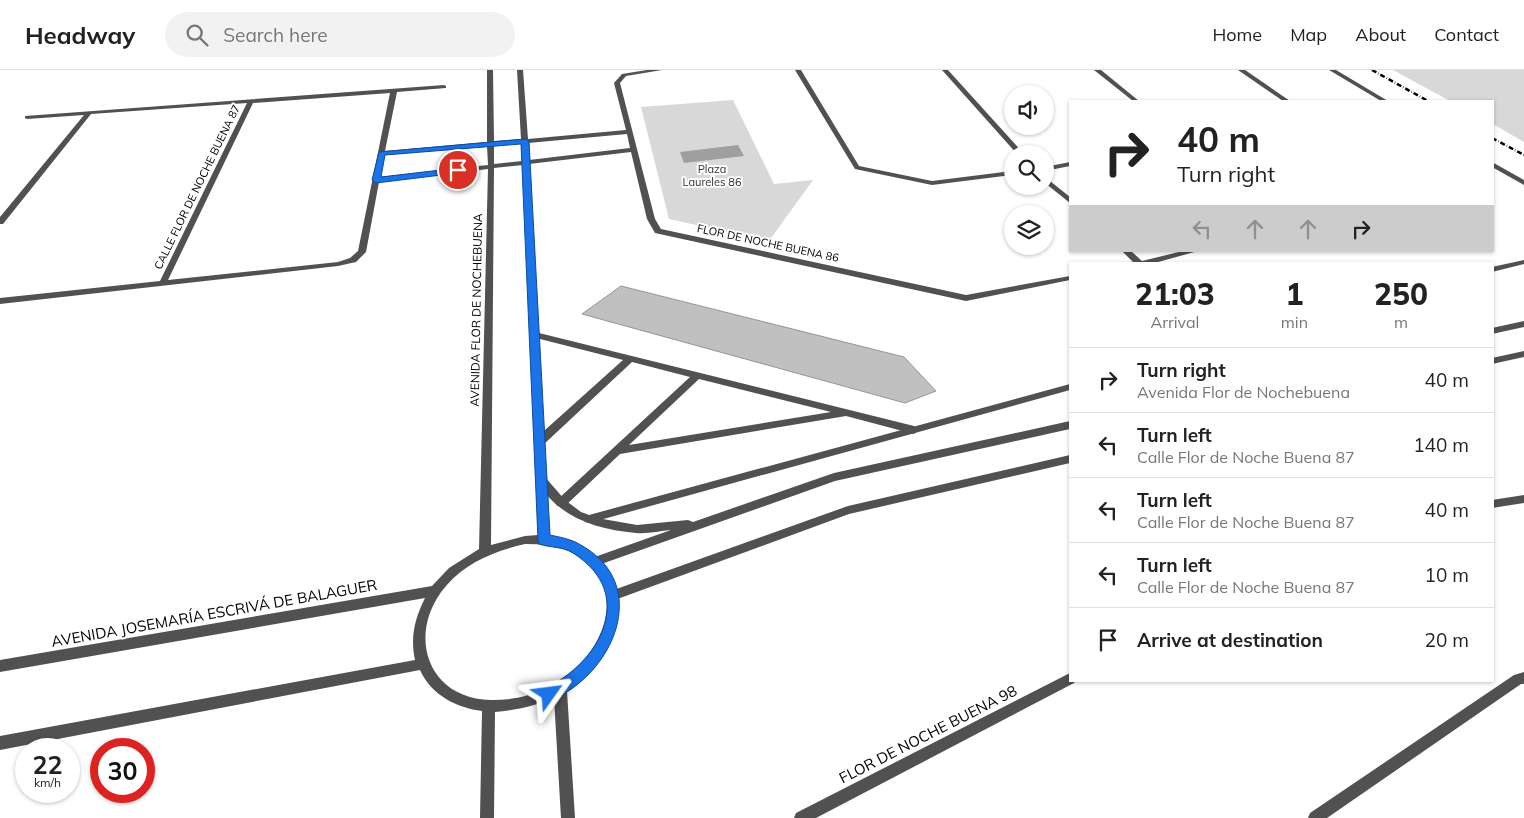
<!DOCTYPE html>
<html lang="en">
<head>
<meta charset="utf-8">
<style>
  :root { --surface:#fff; --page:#f2f2f2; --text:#222; --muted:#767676; --line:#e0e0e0 }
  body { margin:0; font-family:Mulish,sans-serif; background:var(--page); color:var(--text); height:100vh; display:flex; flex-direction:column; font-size:19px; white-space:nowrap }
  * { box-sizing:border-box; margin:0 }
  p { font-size:16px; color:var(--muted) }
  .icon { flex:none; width:28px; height:28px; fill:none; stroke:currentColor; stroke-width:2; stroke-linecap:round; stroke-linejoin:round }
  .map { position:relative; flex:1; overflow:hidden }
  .sheet { position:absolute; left:1069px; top:192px; width:425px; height:420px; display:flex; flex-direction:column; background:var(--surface); border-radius:0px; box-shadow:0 1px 4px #0004 }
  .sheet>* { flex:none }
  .banner { position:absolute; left:1069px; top:30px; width:425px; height:152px; border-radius:0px; box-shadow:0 1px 4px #0004; background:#fff; color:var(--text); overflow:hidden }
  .controls { position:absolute; left:1004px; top:15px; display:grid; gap:10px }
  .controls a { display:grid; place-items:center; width:50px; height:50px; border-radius:50%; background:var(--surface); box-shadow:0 1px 4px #0004; font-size:25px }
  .speed { position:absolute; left:15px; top:668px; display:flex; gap:10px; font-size:25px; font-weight:700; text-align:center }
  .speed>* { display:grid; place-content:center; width:65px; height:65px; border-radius:50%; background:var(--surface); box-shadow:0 1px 4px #0004; line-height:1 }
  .speed small { font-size:12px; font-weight:400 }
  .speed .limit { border:8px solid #d22; background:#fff; color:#111 }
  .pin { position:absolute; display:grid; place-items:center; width:42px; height:42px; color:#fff; margin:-21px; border:2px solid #fff; border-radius:50%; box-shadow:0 1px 5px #0007 }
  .me { position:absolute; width:55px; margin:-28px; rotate:59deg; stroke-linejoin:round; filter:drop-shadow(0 0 4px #0008) }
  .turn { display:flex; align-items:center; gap:18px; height:105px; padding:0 25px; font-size:22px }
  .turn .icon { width:65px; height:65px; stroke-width:2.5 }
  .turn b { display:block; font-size:35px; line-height:42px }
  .lanes { display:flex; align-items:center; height:48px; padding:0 25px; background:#0003; justify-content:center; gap:25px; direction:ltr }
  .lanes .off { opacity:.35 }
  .eta { display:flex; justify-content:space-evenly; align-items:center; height:85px; text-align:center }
  .eta b { font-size:30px; font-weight:800; line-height:35px }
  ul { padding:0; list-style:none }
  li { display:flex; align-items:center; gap:15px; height:65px; padding:0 25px; border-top:1px solid var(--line) }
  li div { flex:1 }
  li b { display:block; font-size:19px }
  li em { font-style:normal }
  header { display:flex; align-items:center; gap:30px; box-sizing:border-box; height:70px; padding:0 25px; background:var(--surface); border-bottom:1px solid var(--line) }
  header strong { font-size:24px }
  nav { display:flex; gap:28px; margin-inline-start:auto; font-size:18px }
  .search { width:350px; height:45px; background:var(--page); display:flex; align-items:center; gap:12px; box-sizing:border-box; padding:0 18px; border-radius:28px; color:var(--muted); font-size:19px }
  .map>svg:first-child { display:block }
  .green { fill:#d8d8d8 }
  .water { fill:#9f9f9f }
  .building { fill:#c0c0c0; stroke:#959595 }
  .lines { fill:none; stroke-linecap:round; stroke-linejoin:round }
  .service { fill:#515151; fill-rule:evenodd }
  .minor { fill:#515151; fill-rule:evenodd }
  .tertiary { fill:#515151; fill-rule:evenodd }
  .rail { stroke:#000; stroke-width:2.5; stroke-dasharray:5 2 0.5 2; stroke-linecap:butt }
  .route { fill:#1a73e8; stroke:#114b97 }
  .labels { text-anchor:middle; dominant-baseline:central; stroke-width:4; stroke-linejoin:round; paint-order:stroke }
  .far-park-label { font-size:11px; fill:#2f2f2f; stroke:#fff }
  .far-street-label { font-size:11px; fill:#000; stroke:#fff }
  .street-label { font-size:12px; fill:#000; stroke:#fff }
  .near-street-label { font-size:15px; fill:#000; stroke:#fff }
</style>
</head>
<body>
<header>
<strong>Headway</strong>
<div class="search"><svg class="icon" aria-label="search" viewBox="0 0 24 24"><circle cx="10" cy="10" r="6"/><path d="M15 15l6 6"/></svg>Search here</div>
<nav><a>Home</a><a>Map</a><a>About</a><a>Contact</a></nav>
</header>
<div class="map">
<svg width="1524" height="748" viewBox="0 0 1524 748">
  <rect width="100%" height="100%" fill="#fff"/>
  <g class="green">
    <path d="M 1393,0 L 1524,0 L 1524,72 L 1493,54 L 1492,31 L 1450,31 Z"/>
    <path d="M 733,30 L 774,114 L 813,110 L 769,171 L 669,149 L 641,37 Z"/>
  </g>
  <path class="water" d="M 738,75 L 744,86 L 684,93 L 680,82 Z"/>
  <path class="building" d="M 621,216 L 904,287 L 936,321 L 905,333 L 582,244 Z"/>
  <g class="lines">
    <path class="service" d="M 535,262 L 914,356 L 919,360 L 914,364 L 846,346 L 620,384 L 565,436 L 557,436 L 556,433 L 557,430 L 690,307 L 632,292 L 543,375 L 535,375 L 534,372 L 535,369 L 623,290 L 532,267 L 531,265 L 532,263 ZM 699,309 L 831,342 L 629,375 Z"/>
    <g class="minor">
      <path d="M 487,0 L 493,0 L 494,71 L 521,69 L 517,0 L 523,0 L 528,69 L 626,60 L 614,13 L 622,4 L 647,0 L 662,0 L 626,6 L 620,13 L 655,149 L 661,159 L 966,225 L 1070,206 L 1070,210 L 966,231 L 655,163 L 647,149 L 631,82 L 529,94 L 549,466 C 617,480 638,538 598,593 C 590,605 578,613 567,621 L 575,748 L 561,748 L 554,628 C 535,636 516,640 495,642 L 494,748 L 480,748 L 482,641 C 457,638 431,625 420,600 L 0,680 L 0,666 L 415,590 C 410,567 415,548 425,528 L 0,602 L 0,590 L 432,516 L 449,498 L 479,479 L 488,99 L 379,112 L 366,182 L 356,192 L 338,196 L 0,234 L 0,228 L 160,211 L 247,33 L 91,44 L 3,154 L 0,154 L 0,147 L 84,45 L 27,49 L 25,48 L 25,46 L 444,15 L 446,16 L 446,18 L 397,22 L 385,81 L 487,72 ZM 390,23 L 358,181 L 350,188 L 338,192 L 168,210 L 253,33 ZM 627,64 L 630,78 L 529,90 L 528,73 ZM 521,73 L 522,91 L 494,94 L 494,75 ZM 487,76 L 488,95 L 380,107 L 385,85 ZM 523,95 L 538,465 L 525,466 L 491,475 L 494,98 ZM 525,474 C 661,473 612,632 491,630 C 426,629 406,562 446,516 C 466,492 495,481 525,474 Z"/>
      <path d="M 795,0 L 801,0 L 859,96 L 932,111 L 1012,101 L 1012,105 L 932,115 L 855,99 Z"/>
      <path d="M 942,0 L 948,0 L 1024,84 L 1017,84 Z"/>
      <path d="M 1094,0 L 1101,0 L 1139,31 L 1133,31 Z"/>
      <path d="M 1238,0 L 1245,0 L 1290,31 L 1283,31 Z"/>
      <path d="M 1329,0 L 1336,0 L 1388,31 L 1381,31 Z"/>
      <path d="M 1070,92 L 1070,96 L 1045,101 L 1045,97 Z"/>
      <path d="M 1492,92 L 1524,110 L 1524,115 L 1492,97 Z"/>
      <path d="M 1045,107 L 1070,127 L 1070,133 L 1045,113 Z"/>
      <path d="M 1122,181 L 1131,181 L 1142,191 L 1183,181 L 1198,181 L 1151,194 L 1135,194 Z"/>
      <path d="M 1524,190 L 1524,194 L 1492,202 L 1492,197 Z"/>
      <path d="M 1070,314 L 1070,320 L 589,453 L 585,452 L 584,449 L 585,446 L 589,445 Z"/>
      <path d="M 1524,425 L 1524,433 L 1492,438 L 1492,430 Z"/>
      <path d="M 1524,602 L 1524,614 L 1521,614 L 1327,748 L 1308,748 L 1310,743 L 1514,605 Z"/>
      <path d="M 1070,603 L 1070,611 L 1075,611 L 1074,613 L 816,748 L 794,748 L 796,743 Z"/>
    </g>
    <g class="tertiary">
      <path d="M 1524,251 L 1524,257 L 1492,264 L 1492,258 Z"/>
      <path d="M 1524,281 L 1524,287 L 1492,294 L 1492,288 Z"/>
      <path d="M 1070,351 L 1070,359 L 835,411 L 593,497 L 589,495 L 587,492 L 589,489 L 671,460 C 660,461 647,464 636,463 C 594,459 558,447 536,410 L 537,407 L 545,407 L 565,430 L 581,442 L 597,448 L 637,455 L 688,450 L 693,452 L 834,403 Z"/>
      <path d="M 1070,385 L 1070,393 L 849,444 L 612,531 L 608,530 L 606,526 L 608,522 L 848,436 Z"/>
    </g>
    <g class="rail">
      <path d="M 1372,0 L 1428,31"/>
      <path d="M 1492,68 L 1524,85"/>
    </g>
  </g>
  <path class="route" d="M 525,69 L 529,71 L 550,465 C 559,467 571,469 579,474 C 654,514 613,606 549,631 L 544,629 L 542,624 L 544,619 C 600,593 638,524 573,483 C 562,476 550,478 539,474 L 538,470 L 521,74 L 385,85 L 381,107 L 458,98 L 462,100 L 458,103 L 376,113 L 372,110 L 379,82 Z"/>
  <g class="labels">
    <g class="far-park-label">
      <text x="712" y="99">Plaza<tspan x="712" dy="13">Laureles 86</tspan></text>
    </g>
    <g class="far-street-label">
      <text transform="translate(197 117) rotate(-64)">CALLE FLOR DE NOCHE BUENA 87</text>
      <text transform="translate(768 173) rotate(12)">FLOR DE NOCHE BUENA 86</text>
    </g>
    <g class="street-label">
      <text transform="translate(476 240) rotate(-89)">AVENIDA FLOR DE NOCHEBUENA</text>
    </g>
    <g class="near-street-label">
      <text transform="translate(214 543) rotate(-10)">AVENIDA JOSEMARÍA ESCRIVÁ DE BALAGUER</text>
      <text transform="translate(928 664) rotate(-27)">FLOR DE NOCHE BUENA 98</text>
    </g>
  </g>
</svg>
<div class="controls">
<a><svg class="icon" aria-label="sound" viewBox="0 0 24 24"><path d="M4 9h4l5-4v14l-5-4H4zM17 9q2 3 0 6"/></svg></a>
<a><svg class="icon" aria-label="search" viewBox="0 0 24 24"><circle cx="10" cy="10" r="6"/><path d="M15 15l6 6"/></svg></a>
<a><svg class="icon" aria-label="layers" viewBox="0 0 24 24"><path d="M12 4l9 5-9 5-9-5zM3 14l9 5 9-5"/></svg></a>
</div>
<div class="speed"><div>22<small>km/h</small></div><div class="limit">30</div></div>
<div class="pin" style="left:458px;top:100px;background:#d93025"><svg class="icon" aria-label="arrive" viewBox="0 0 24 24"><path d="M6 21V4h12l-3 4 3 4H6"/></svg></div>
<svg class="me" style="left:549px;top:624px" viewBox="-20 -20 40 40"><path d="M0-17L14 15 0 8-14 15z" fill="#1a73e8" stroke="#fff" stroke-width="4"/></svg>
<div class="banner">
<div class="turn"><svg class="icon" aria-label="right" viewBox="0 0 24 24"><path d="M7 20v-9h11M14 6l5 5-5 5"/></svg><div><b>40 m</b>Turn right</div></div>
<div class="lanes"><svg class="icon off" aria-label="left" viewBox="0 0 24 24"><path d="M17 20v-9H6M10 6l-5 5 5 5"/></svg><svg class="icon off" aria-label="ahead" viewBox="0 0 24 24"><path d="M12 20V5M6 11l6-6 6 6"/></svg><svg class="icon off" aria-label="ahead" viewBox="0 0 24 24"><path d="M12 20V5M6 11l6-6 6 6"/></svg><svg class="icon" aria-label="right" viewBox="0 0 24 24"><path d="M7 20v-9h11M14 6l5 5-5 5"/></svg></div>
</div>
<section class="sheet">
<div class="eta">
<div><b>21:03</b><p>Arrival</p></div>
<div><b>1</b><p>min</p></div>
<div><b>250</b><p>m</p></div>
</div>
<ul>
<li><svg class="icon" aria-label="right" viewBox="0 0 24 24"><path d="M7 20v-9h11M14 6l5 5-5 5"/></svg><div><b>Turn right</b><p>Avenida Flor de Nochebuena</p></div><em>40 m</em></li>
<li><svg class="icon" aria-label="left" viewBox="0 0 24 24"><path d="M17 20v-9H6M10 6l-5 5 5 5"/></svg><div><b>Turn left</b><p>Calle Flor de Noche Buena 87</p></div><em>140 m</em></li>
<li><svg class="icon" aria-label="left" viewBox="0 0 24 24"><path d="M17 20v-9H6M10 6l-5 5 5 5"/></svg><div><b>Turn left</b><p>Calle Flor de Noche Buena 87</p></div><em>40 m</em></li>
<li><svg class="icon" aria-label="left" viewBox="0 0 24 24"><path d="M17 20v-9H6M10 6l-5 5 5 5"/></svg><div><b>Turn left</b><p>Calle Flor de Noche Buena 87</p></div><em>10 m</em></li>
<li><svg class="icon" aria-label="arrive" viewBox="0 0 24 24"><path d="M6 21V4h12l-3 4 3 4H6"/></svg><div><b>Arrive at destination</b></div><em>20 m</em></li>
</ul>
</section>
</div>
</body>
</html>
